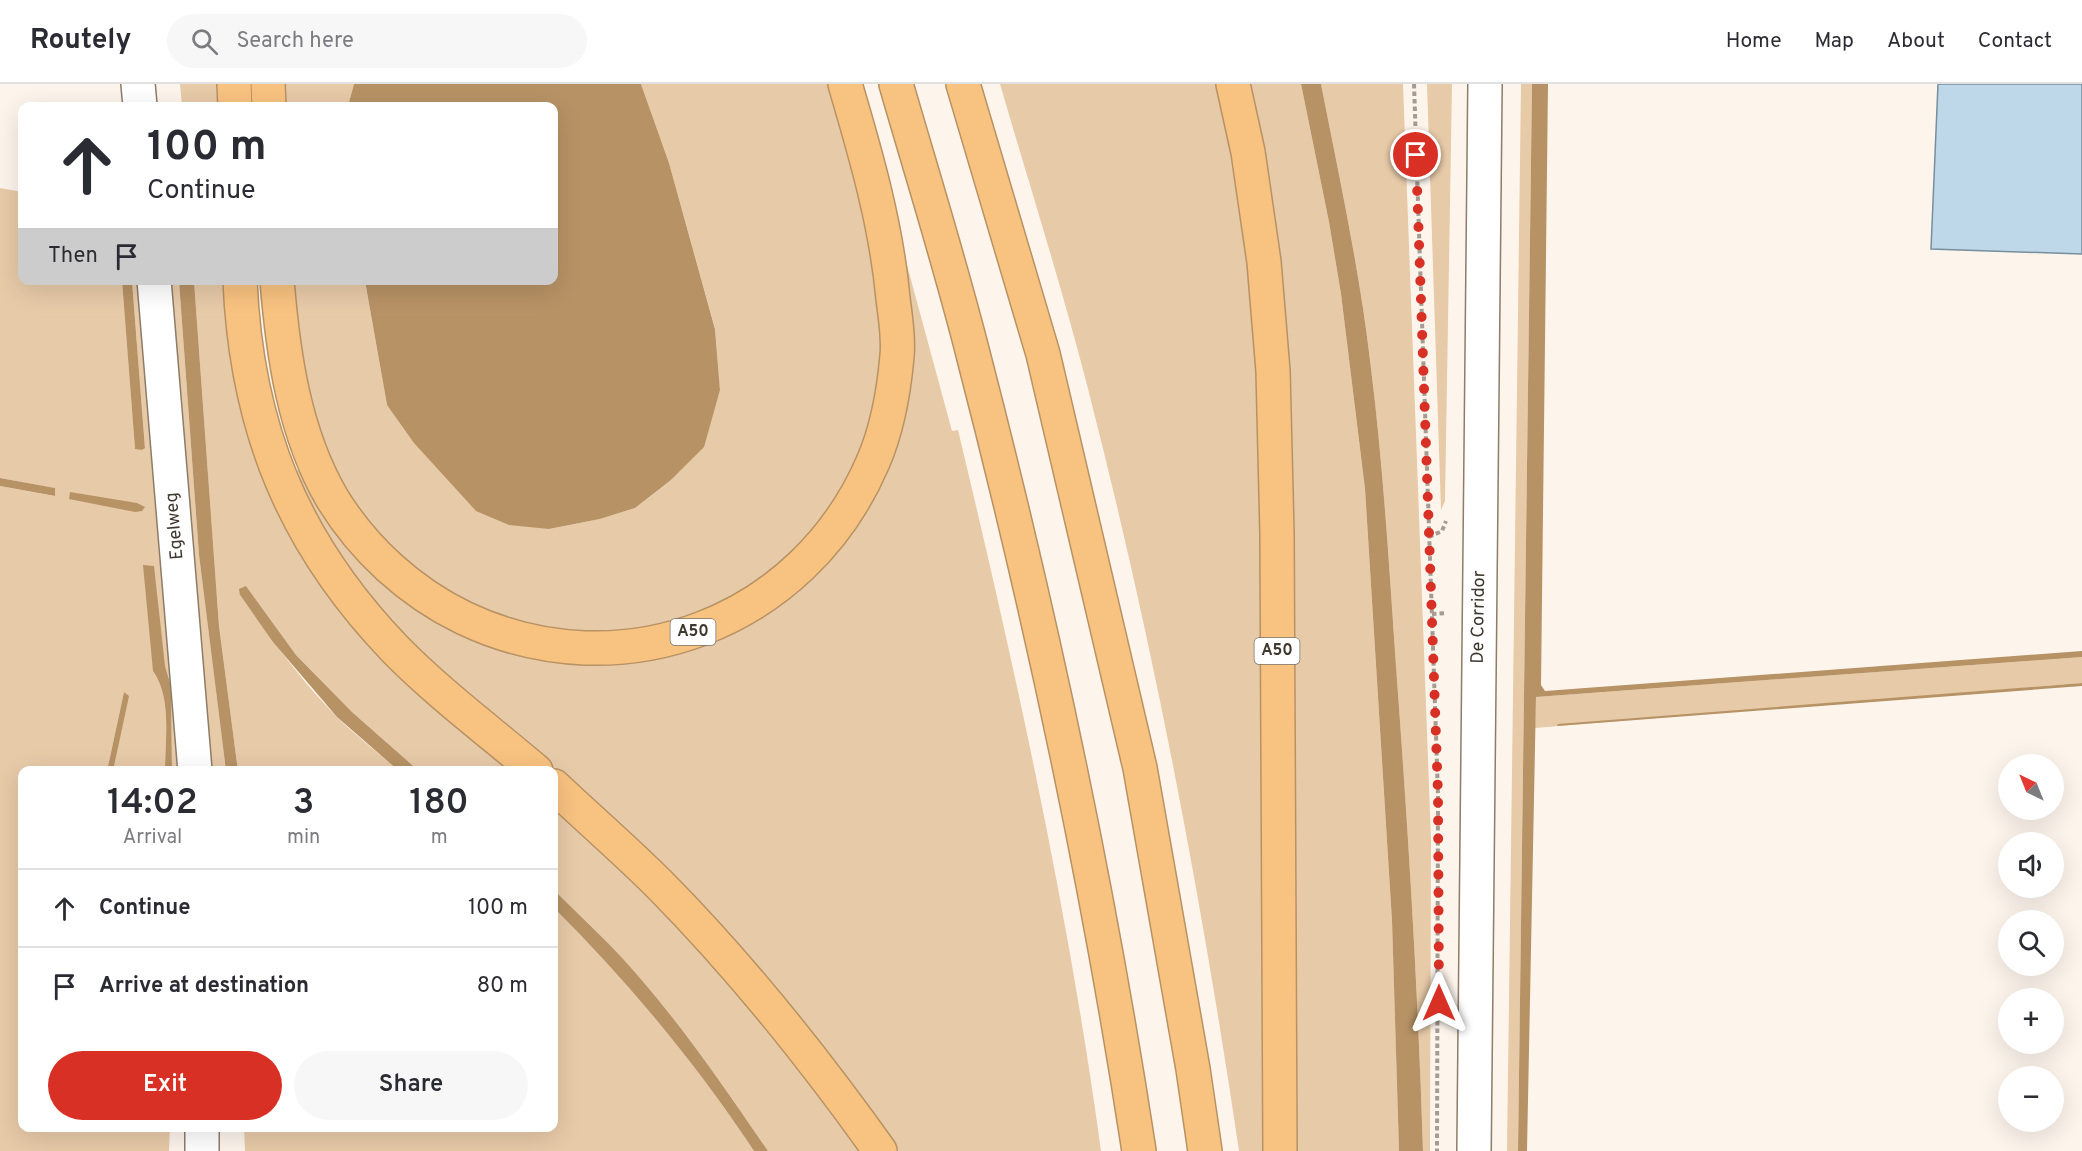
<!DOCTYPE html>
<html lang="en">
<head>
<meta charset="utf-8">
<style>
  :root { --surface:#fff; --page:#f7f7f7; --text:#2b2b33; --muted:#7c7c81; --line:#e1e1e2; --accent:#d93025 }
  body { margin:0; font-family:Overpass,sans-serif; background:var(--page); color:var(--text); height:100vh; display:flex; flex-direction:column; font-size:22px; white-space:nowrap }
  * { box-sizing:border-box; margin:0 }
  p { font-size:20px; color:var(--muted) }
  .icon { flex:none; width:33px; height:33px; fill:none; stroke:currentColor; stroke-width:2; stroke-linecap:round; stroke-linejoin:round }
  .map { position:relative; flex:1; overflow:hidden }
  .details { position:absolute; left:18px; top:682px; width:540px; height:366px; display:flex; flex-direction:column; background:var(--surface); border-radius:12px; box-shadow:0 6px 24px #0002 }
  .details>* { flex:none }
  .banner { position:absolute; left:18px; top:18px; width:540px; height:183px; border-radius:12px; box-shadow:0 6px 24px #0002; background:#fff; color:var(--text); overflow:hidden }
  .needle { width:39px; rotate:317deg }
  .tools { position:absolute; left:1998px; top:670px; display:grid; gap:12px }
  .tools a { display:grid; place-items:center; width:66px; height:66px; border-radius:50%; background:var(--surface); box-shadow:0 6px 24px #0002; font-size:30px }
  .pin { position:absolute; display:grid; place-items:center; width:51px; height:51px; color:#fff; margin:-26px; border:3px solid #fff; border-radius:50%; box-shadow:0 2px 6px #0007 }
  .me { position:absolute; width:66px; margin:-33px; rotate:0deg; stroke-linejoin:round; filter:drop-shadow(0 0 4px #0008) }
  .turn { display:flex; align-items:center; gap:21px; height:126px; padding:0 30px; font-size:27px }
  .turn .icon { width:78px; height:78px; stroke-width:2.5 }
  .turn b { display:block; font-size:42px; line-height:51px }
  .then { display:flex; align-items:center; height:57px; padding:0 30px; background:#0003; gap:12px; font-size:22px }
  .eta { display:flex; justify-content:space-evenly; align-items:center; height:102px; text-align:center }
  .eta b { font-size:36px; font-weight:600; line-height:42px }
  .action { display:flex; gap:12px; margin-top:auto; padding:12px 30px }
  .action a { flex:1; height:69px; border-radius:36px; background:var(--accent); color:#fff; font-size:24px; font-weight:600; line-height:69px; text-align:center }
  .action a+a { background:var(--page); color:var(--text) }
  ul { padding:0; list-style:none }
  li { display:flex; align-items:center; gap:18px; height:78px; padding:0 30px; border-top:2px solid var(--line) }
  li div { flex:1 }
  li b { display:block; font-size:22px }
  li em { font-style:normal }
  header { display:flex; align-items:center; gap:36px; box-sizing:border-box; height:84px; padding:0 30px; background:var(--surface); border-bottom:2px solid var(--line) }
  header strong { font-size:28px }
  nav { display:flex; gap:33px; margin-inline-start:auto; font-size:21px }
  .search { width:420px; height:54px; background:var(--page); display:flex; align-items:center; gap:15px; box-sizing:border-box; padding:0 21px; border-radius:33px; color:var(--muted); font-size:22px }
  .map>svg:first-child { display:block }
  .green { fill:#e7caa8 }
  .water { fill:#b79265 }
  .building { fill:#bed8e9; stroke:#768e9e; stroke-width:1.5 }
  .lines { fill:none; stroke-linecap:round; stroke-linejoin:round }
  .minor-casing { stroke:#8d7c68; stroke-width:36 }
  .motorway-casing { stroke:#b79264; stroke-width:36 }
  .path { stroke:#a49c93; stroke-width:4; stroke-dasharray:4.5 3; stroke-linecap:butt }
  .minor { stroke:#fff; stroke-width:33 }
  .motorway { stroke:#f8c280; stroke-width:33 }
  .route { stroke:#d93025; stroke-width:10; stroke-dasharray:0 18 }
  .labels { text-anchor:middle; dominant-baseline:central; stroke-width:5; stroke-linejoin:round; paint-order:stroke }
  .shield { fill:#fff; stroke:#79746d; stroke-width:1.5 }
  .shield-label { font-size:16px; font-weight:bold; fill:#3f382f }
  .street-label { font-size:18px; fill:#3f382f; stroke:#fff }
</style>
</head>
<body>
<header>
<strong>Routely</strong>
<div class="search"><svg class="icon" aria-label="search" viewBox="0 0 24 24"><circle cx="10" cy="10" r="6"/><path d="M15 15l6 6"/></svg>Search here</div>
<nav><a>Home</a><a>Map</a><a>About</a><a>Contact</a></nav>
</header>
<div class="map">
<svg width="2082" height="1067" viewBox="0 0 2082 1067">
  <rect width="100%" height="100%" fill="#fdf5ec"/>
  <g class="green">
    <path d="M 180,0 L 223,0 L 224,22 L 182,22 Z"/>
    <path d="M 283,0 L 354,0 L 348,22 L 284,22 Z"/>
    <path d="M 641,0 L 830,0 L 854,92 L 879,215 L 881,255 L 878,297 L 868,347 L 849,395 L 810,453 L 767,493 L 707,527 L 646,546 L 584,552 L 515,542 L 470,526 L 389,469 L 338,400 L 305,310 L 293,197 L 365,197 L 387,321 L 549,445 L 600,435 L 635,424 L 671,396 L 703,363 L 720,306 L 715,244 L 669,79 Z"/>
    <path d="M 1000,0 L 1223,0 L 1262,224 L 1264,1067 L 1239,1067 C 1201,810 1152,553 1087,301 C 1061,200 1029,100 1000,0 Z"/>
    <path d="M 1247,0 L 1301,0 L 1329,138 L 1341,210 L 1365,405 L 1392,837 L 1399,1067 L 1291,1067 Z"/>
    <path d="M 1321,0 L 1403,0 L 1431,756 L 1430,1067 L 1423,1067 C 1418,905 1408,744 1396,582 C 1389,480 1383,378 1370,276 C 1359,183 1339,92 1321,0 Z"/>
    <path d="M 1427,0 L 1452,0 L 1445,417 L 1441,426 Z"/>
    <path d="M 1521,0 L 1532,0 L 1518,1067 L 1507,1067 Z"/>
    <path d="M 0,104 L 22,108 L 22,196 L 122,197 L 135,364 L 142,366 L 145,363 L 132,197 L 142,197 L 185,687 L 172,687 L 171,602 L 165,582 L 153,587 C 172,614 165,655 165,687 L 113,687 L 128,612 L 124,608 L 107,687 L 22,687 L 22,1044 L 170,1044 L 169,1067 L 0,1067 L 0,402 L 54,412 L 54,404 L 0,394 Z"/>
    <path d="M 901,159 L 952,347 L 958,346 C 1015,584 1068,824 1101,1067 L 892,1067 L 550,687 L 400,552 L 342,484 L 291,388 L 304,385 L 408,515 L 664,570 L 860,430 Z"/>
    <path d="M 166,197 L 179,197 L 199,471 L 226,687 L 205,687 Z"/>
    <path d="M 194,197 L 229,197 L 275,412 L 515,687 L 419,687 L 352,628 L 296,571 L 246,502 L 240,511 C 270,553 300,596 337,633 C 356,652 379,669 399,687 L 238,687 L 219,542 Z"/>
    <path d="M 2082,573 L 2082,599 L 1535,644 L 1536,613 Z"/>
    <path d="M 554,720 L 668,825 L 774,944 L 866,1067 L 768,1067 C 719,996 670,923 609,860 C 591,842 572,824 554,806 Z"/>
    <path d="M 554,824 C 628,898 696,979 754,1067 L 245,1067 L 244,1044 L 554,1044 Z"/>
  </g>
  <g class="water">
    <path d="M 354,0 L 641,0 L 669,79 L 715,245 L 720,306 L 704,363 L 671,396 L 635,424 L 600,435 L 549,445 L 509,441 L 476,427 L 414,359 L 387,321 L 365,197 L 554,196 L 554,22 L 348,22 Z"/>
    <path d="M 1301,0 L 1321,0 C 1339,92 1359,183 1370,276 C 1383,378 1389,480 1396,582 C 1408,744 1418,905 1423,1067 L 1399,1067 L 1392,837 L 1365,405 L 1341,210 L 1329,138 Z"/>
    <path d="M 1532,0 L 1548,0 L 1541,601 L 1545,607 L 2082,567 L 2082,573 L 1536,613 L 1527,1067 L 1518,1067 Z"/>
    <path d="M 122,197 L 132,197 L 145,364 L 142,366 L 135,365 Z"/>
    <path d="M 179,197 L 194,197 L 219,542 L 238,687 L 226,687 L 199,471 Z"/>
    <path d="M 0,394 L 55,404 L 55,412 L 0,402 Z"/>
    <path d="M 70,408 L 137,419 L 145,423 L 142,427 L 135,428 L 69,415 Z"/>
    <path d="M 143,481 L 154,482 L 165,582 L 171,602 L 172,687 L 165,687 C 165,655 172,614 153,587 Z"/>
    <path d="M 246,502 L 296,571 L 352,628 L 419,687 L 399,687 L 337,633 L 273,558 L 240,511 L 239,505 Z"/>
    <path d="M 2082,599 L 2082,602 L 1557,642 L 1558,640 Z"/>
    <path d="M 124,608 L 129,612 L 113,687 L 107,687 Z"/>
    <path d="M 554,806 C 572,824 591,842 609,860 C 670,923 719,996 768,1067 L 754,1067 C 696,979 628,898 554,824 Z"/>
  </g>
  <path class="building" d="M 1938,0 L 2082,0 L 2082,170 L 1931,165 Z"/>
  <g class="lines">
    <defs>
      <g id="minor">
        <path d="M 138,0 L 140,22"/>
        <path d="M 154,196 L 195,687"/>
        <path d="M 202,1044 L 202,1067"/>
        <path d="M 1474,1067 L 1485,0"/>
      </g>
      <g id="motorway">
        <path d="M 234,0 L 235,22"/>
        <path d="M 268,0 L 269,22"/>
        <path d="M 896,0 C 922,90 950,179 973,270 C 1041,532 1098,799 1139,1067"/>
        <path d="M 963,0 L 1043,270 L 1140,684 L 1193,985 L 1205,1067"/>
        <path d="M 1233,0 L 1248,68 L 1264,178 L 1273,287 L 1277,449 L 1280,1067"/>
        <path d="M 240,196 C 246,343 293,459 395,565 C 438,609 489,647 536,687"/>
        <path d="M 277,196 C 283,270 294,349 332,414 C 363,465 410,508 464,534 C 622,609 804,539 873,378 C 887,346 894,306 897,272 C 899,253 895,232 893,214 C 886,140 866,71 845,0"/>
        <path d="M 554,702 C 589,735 626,767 660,801 C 741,883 813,973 880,1067"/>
      </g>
    </defs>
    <use href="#minor" class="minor-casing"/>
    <use href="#motorway" class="motorway-casing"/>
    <g class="path">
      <path d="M 1414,0 L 1438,711 L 1437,1067"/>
      <path d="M 1429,453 L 1442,447 L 1446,437"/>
      <path d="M 1432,530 L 1446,529"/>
    </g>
    <use href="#minor" class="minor"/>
    <use href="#motorway" class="motorway"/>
  </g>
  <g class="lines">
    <path class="route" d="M 1416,71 L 1438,711 L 1439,919"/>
  </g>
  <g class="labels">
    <g class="shield">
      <rect x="670.5" y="535" width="45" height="26" rx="4.5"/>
      <rect x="1254.5" y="554" width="45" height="26" rx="4.5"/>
    </g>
    <g class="shield-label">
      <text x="693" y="548">A50</text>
      <text x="1277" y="567">A50</text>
    </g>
    <g class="street-label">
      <text transform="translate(175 442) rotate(-95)">Egelweg</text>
      <text transform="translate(1479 533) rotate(-89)">De Corridor</text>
    </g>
  </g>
</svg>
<div class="tools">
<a><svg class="needle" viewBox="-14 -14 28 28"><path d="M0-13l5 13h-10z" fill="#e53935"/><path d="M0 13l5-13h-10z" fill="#7c7c81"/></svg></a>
<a><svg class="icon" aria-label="sound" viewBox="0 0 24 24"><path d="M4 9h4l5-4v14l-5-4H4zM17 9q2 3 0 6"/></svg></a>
<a><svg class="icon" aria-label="search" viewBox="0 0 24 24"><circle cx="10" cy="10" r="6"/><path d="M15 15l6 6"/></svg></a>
<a>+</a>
<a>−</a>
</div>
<div class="pin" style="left:1416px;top:71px;background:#d93025"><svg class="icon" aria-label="arrive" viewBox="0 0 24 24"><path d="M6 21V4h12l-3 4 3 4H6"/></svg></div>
<svg class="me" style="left:1439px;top:919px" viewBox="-20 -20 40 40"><path d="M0-17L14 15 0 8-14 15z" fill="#d93025" stroke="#fff" stroke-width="4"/></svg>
<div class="banner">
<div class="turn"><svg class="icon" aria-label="ahead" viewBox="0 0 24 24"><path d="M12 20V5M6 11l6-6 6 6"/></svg><div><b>100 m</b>Continue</div></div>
<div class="then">Then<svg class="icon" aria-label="arrive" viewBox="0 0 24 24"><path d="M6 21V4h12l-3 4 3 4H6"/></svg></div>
</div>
<section class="details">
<div class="eta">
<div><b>14:02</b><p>Arrival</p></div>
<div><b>3</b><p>min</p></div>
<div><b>180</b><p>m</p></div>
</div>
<ul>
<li><svg class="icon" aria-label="ahead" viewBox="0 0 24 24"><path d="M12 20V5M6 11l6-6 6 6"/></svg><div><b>Continue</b></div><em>100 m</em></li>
<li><svg class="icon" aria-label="arrive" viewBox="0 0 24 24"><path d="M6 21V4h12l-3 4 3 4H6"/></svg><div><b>Arrive at destination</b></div><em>80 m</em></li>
</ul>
<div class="action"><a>Exit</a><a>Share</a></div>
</section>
</div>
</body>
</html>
